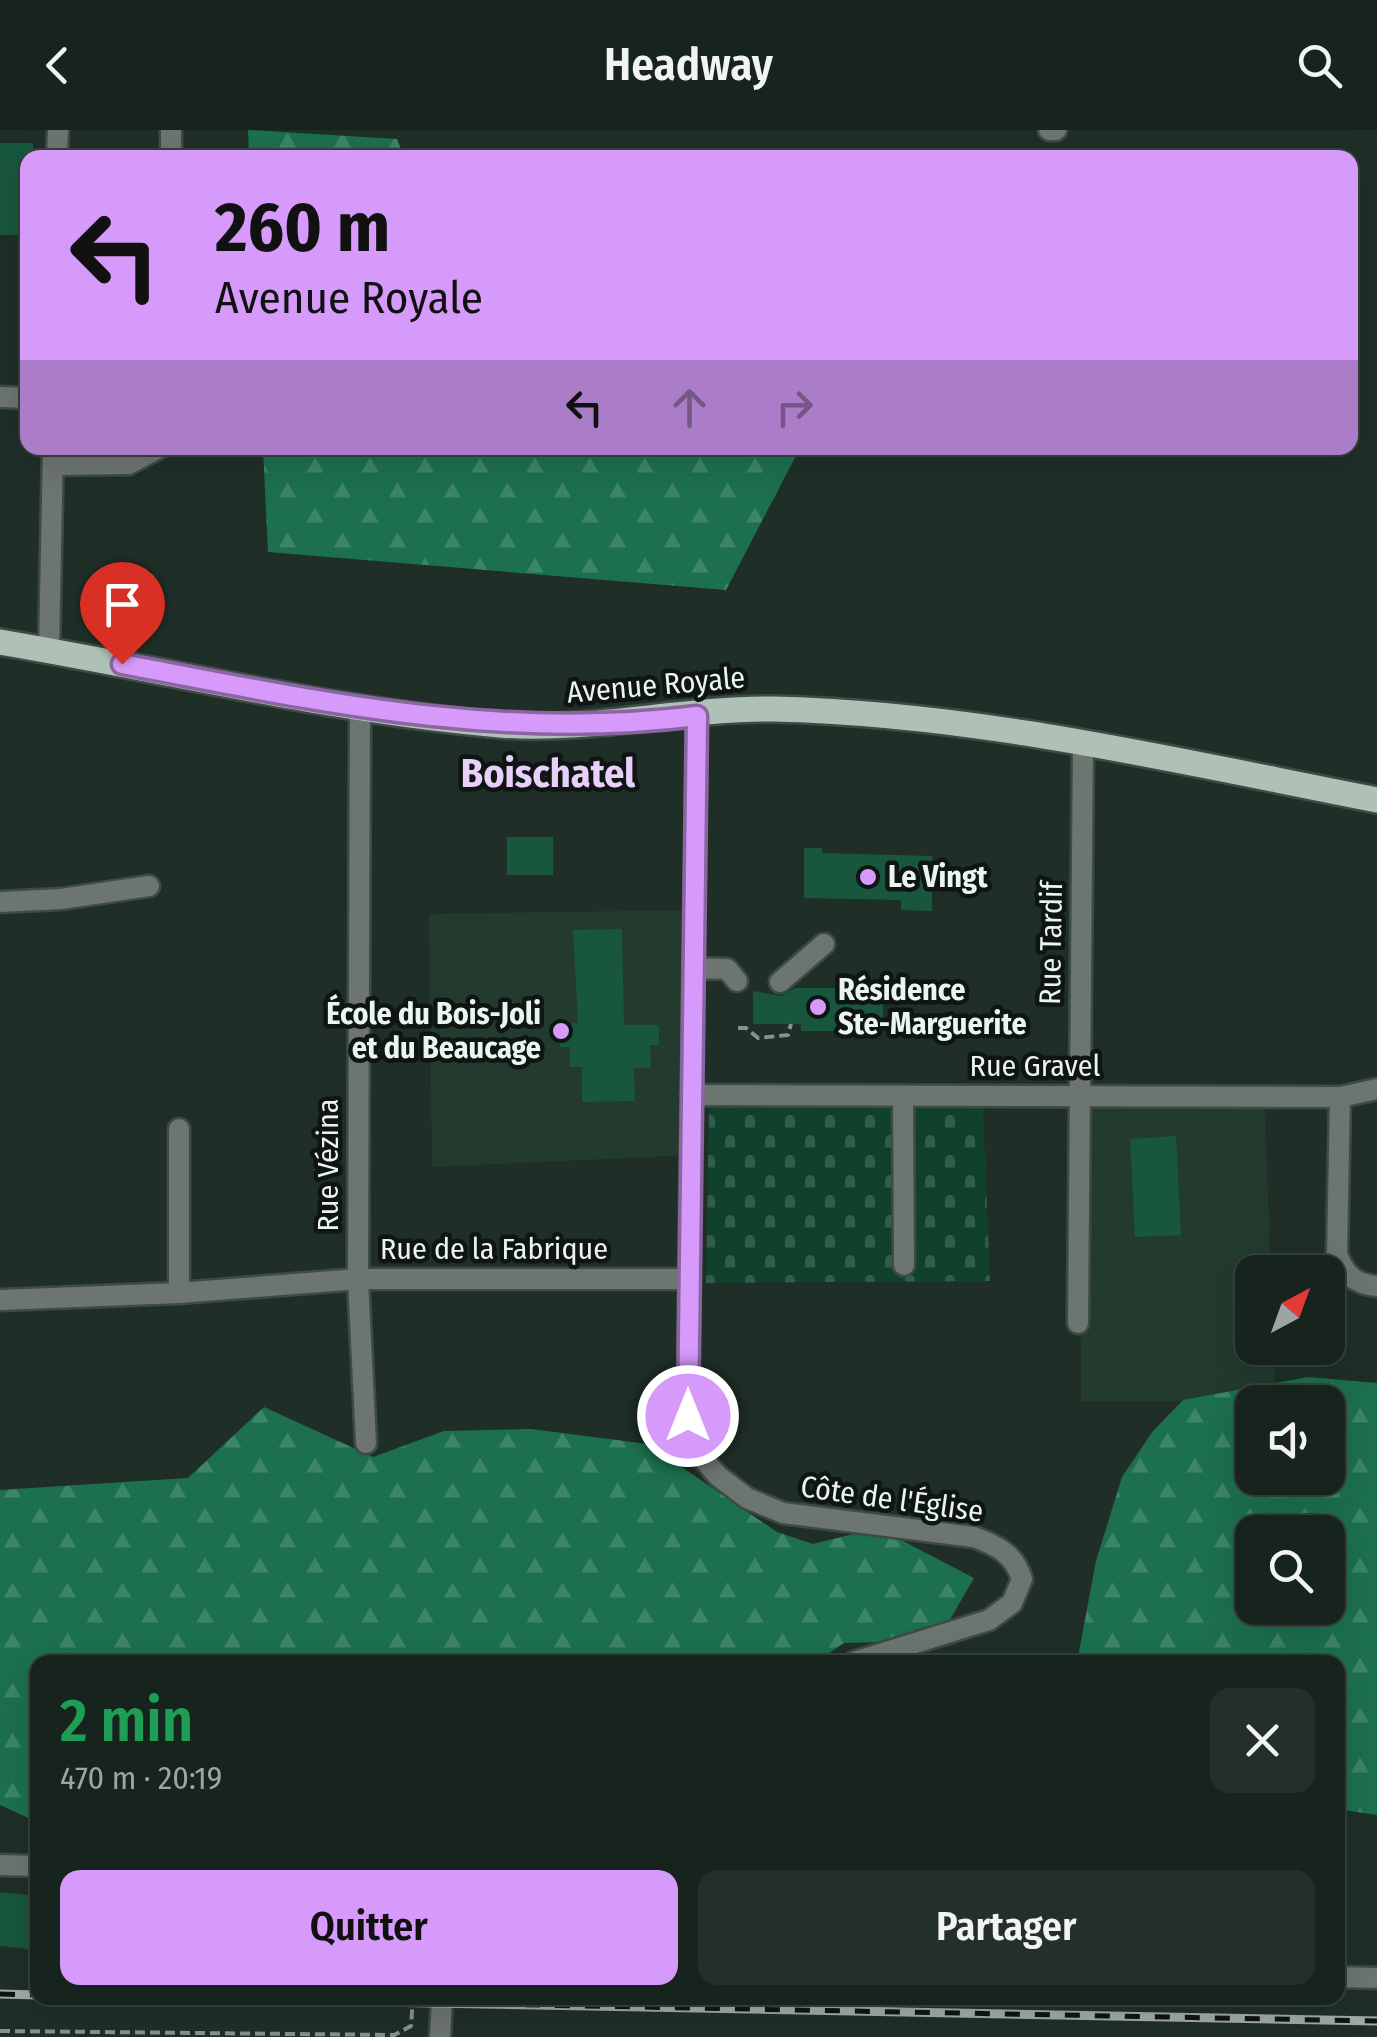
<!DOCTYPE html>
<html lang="fr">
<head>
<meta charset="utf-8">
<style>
  :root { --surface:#17231d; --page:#242f2a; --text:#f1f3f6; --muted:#9ea4a4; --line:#36403b; --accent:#d69bfa }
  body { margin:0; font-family:"Fira Sans Condensed",sans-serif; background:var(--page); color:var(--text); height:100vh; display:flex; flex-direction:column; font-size:38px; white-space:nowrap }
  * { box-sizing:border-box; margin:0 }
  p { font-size:32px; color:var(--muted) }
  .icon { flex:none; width:55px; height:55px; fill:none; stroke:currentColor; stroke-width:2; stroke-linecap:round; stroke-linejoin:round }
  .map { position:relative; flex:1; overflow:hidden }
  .sheet { position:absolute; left:30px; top:1525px; width:1315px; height:350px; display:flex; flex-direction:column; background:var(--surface); border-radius:20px; box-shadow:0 10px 40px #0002,0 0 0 2px var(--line) }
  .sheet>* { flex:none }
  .guide { position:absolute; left:20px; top:20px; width:1338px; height:305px; border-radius:20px; box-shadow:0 10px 40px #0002,0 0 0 2px var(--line); background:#d69bfa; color:#111; overflow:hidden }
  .needle { width:65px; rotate:41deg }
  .controls { position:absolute; left:1235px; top:1125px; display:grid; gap:20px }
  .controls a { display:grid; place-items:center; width:110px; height:110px; border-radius:20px; background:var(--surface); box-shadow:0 10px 40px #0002,0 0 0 2px var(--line); font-size:50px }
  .pin { position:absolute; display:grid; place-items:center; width:85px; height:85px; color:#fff; margin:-102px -42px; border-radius:50% 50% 50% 0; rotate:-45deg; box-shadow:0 0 10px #0007 }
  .pin .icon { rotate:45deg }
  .me { position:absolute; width:110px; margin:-55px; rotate:0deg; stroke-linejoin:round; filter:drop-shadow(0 0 8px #0008) }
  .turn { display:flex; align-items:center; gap:35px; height:210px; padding:0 30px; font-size:45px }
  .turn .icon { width:130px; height:130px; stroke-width:2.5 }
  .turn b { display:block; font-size:70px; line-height:85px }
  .lanes { display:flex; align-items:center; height:95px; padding:0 30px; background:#0003; justify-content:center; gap:50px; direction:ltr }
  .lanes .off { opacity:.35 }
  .round { display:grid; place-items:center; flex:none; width:105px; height:105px; border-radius:20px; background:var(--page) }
  .head { display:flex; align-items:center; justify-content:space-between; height:170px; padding:0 30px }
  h1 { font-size:60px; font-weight:600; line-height:75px; color:#1e9e55 }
  .button { display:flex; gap:20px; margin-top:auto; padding:20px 30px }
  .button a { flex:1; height:115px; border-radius:20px; background:var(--accent); color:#111; font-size:40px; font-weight:600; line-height:115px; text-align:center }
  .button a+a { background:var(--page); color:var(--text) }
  header { display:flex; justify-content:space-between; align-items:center; height:130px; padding:0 30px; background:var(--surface); font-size:45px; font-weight:600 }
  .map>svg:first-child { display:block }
  .built { fill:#233a2f }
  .forest { fill:url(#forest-firs); fill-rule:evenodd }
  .cemetery { fill:url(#cemetery-stones) }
  .building { fill:#18573d }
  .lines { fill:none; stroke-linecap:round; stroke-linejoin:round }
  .minor-casing { stroke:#3c4b43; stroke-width:25 }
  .major-casing { stroke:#3c4b43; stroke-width:30 }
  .path { stroke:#86938c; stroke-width:4; stroke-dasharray:10 5; stroke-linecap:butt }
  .minor { stroke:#6d7571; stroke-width:20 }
  .major { stroke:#afc0b7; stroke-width:25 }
  .rail-casing { stroke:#9faba4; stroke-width:9 }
  .rail { stroke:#0e1512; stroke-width:5; stroke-dasharray:15; stroke-linecap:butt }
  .route-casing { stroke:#8b65a2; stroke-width:25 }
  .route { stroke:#d69bfa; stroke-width:18 }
  .poi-dot { fill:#d69bfa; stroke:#0e1512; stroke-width:4 }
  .labels { text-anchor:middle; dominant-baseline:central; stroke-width:9; stroke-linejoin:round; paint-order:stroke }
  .street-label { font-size:30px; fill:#ebf5ef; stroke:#0e1512 }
  .poi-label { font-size:30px; font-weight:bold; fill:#ebf5ef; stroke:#0e1512; text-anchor:start }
  .district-label { font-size:40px; font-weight:bold; fill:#e8d0f8; stroke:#0e1512 }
</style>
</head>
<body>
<header><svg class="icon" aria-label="back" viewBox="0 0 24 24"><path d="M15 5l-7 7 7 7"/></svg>Headway<svg class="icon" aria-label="search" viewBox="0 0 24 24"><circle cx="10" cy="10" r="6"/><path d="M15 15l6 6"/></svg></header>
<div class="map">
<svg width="1377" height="1907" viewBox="0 0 1377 1907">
  <defs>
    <pattern id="forest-firs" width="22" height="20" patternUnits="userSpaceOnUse" patternTransform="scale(2.5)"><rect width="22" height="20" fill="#1c704f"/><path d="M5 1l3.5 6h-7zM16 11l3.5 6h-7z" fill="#3d8569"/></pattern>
    <pattern id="cemetery-stones" width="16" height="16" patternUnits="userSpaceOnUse" patternTransform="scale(2.5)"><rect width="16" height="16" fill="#0f412c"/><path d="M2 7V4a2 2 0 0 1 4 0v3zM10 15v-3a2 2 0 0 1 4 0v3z" fill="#325d4b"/></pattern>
  </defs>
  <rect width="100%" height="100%" fill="#1f2f27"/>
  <g class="built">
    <path d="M 694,780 L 691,1025 L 432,1037 L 429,784 Z"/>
    <path d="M 1080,966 L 1264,967 L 1271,1142 L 1252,1142 L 1252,1218 L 1274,1218 L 1276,1271 L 1081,1271 Z"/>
  </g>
  <g class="forest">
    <path d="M 248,0 L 397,9 L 404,27 L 249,27 Z"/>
    <path d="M 263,318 L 800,318 L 726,460 L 268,422 Z"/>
    <path d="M 1308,1247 L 1377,1253 L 1377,1685 L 1338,1679 L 1338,1532 L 1077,1532 L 1096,1431 L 1122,1347 L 1153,1301 L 1183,1270 ZM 1252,1272 L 1328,1272 L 1328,1348 L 1252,1348 ZM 1328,1402 L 1328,1478 L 1252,1478 L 1252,1402 Z"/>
    <path d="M 264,1277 L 373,1327 L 444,1301 L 531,1299 L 648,1314 L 777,1402 L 813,1414 L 878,1398 L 974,1448 L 948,1493 L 924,1511 L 844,1513 L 816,1532 L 38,1532 L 37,1692 L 0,1675 L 0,1360 L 188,1348 Z"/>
  </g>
  <path class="cemetery" d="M 719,968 L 983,978 L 990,1151 L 706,1153 L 709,980 Z"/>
  <g class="building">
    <path d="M 0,13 L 33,13 L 33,28 L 28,28 L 28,105 L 0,105 Z"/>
    <rect x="507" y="707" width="46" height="38"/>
    <path d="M 804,718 L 822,718 L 822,723 L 932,726 L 932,781 L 901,780 L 901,770 L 804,768 Z"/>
    <path d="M 622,799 L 624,895 L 659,895 L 659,915 L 650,915 L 651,938 L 634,938 L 635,971 L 582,972 L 582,937 L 570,937 L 570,917 L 560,917 L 559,894 L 578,893 L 573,800 Z"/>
    <path d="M 863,851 L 883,851 L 883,894 L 836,894 L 836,901 L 801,901 L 801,894 L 753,894 L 753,861 L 782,866 L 795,858 L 863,858 Z"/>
    <path d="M 1176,1006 L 1181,1105 L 1135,1107 L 1130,1009 Z"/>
    <path d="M 0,1762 L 38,1766 L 38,1820 L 0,1816 Z"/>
  </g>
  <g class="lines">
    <defs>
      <g id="minor">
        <path d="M 171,0 L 171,28"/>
        <path d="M 1049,0 L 1056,0"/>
        <path d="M 57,28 L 58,0"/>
        <path d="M 0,267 L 28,268"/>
        <path d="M 54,335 L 129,334 L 159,318"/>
        <path d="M 49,520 L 53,318"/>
        <path d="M 360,577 L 358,1149 L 366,1313"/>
        <path d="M 697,585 L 689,1149 L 688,1287 L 693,1317 L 718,1346 L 747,1368 L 783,1383 L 974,1407 C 998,1416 1014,1424 1022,1449 L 1012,1473 L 989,1490 L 854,1532"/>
        <path d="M 0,772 L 61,769 L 149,756"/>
        <path d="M 693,838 L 727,839 L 737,851"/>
        <path d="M 780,852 L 824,814"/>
        <path d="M 691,965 L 1340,967 L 1377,959"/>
        <path d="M 903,966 L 904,1135"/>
        <path d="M 1340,967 L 1337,1125 C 1346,1146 1355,1154 1377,1156"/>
        <path d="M 179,999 L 179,1163"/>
        <path d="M 0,1170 L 179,1163 L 358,1149 L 689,1149"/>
        <path d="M 1078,1193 L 1083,613"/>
        <path d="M 0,1735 L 38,1736"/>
        <path d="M 1338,1847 L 1377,1848"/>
        <path d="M 440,1907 L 442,1868"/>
      </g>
      <path id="major" d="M 0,512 C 166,540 332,581 500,595 C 592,602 681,578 772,579 C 976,583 1177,631 1377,670"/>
    </defs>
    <use href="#minor" class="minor-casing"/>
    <use href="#major" class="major-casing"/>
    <g class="path">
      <path d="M 738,898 L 746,898 L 758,908 L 788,905 L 791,894"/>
      <path d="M 0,1901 L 394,1905 L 411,1896 L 413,1868"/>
    </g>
    <use href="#minor" class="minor"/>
    <use href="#major" class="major"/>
    <defs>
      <g id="rail">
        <path d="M 0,1864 L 38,1865"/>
        <path d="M 165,1868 L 1377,1891"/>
      </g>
    </defs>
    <use href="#rail" class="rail-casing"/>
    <use href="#rail" class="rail"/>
  </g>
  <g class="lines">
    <defs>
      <path id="route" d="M 122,534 C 317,571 497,611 697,586 L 688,1286"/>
    </defs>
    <use href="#route" class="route-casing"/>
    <use href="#route" class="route"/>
  </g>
  <g class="poi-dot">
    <circle cx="868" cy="747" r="10"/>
    <circle cx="818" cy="877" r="10"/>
    <circle cx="561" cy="901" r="10"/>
  </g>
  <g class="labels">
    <g class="street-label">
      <text transform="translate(656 555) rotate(-5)">Avenue Royale</text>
      <text transform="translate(1051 813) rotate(-89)">Rue Tardif</text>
      <text x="1035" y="936">Rue Gravel</text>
      <text transform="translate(328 1035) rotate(-90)">Rue Vézina</text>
      <text x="494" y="1119">Rue de la Fabrique</text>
      <text transform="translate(892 1369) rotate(8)">Côte de l'Église</text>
    </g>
    <g class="poi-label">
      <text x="888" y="747">Le Vingt</text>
      <text x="838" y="860">Résidence<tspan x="838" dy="34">Ste-Marguerite</tspan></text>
      <text x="541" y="884" text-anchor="end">École du Bois-Joli<tspan x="541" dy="34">et du Beaucage</tspan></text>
    </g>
    <g class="district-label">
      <text x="548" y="644">Boischatel</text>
    </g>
  </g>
</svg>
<div class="controls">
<a><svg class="needle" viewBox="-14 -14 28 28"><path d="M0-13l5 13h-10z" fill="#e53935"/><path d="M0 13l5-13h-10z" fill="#9ea4a4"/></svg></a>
<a><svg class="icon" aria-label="sound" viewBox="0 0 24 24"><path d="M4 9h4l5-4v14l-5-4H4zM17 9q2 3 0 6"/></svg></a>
<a><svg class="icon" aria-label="search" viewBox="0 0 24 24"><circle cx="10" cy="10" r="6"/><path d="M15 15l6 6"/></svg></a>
</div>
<div class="pin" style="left:122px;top:534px;background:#d93025"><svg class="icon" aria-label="arrive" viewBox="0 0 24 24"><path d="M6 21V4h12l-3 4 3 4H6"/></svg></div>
<svg class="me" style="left:688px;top:1286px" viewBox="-20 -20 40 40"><circle r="17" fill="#d69bfa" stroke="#fff" stroke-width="3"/><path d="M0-11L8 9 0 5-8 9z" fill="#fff"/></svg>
<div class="guide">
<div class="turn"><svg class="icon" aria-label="left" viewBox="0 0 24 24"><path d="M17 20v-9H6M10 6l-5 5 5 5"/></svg><div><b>260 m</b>Avenue Royale</div></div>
<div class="lanes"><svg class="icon" aria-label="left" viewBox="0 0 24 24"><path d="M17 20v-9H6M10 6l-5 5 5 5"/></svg><svg class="icon off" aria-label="ahead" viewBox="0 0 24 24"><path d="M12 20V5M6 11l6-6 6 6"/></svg><svg class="icon off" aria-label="right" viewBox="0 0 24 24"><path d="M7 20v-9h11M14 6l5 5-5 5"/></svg></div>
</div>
<section class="sheet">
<div class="head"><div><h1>2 min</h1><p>470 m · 20:19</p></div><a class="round"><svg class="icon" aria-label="close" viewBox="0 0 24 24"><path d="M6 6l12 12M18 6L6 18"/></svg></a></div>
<div class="button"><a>Quitter</a><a>Partager</a></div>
</section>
</div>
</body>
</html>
